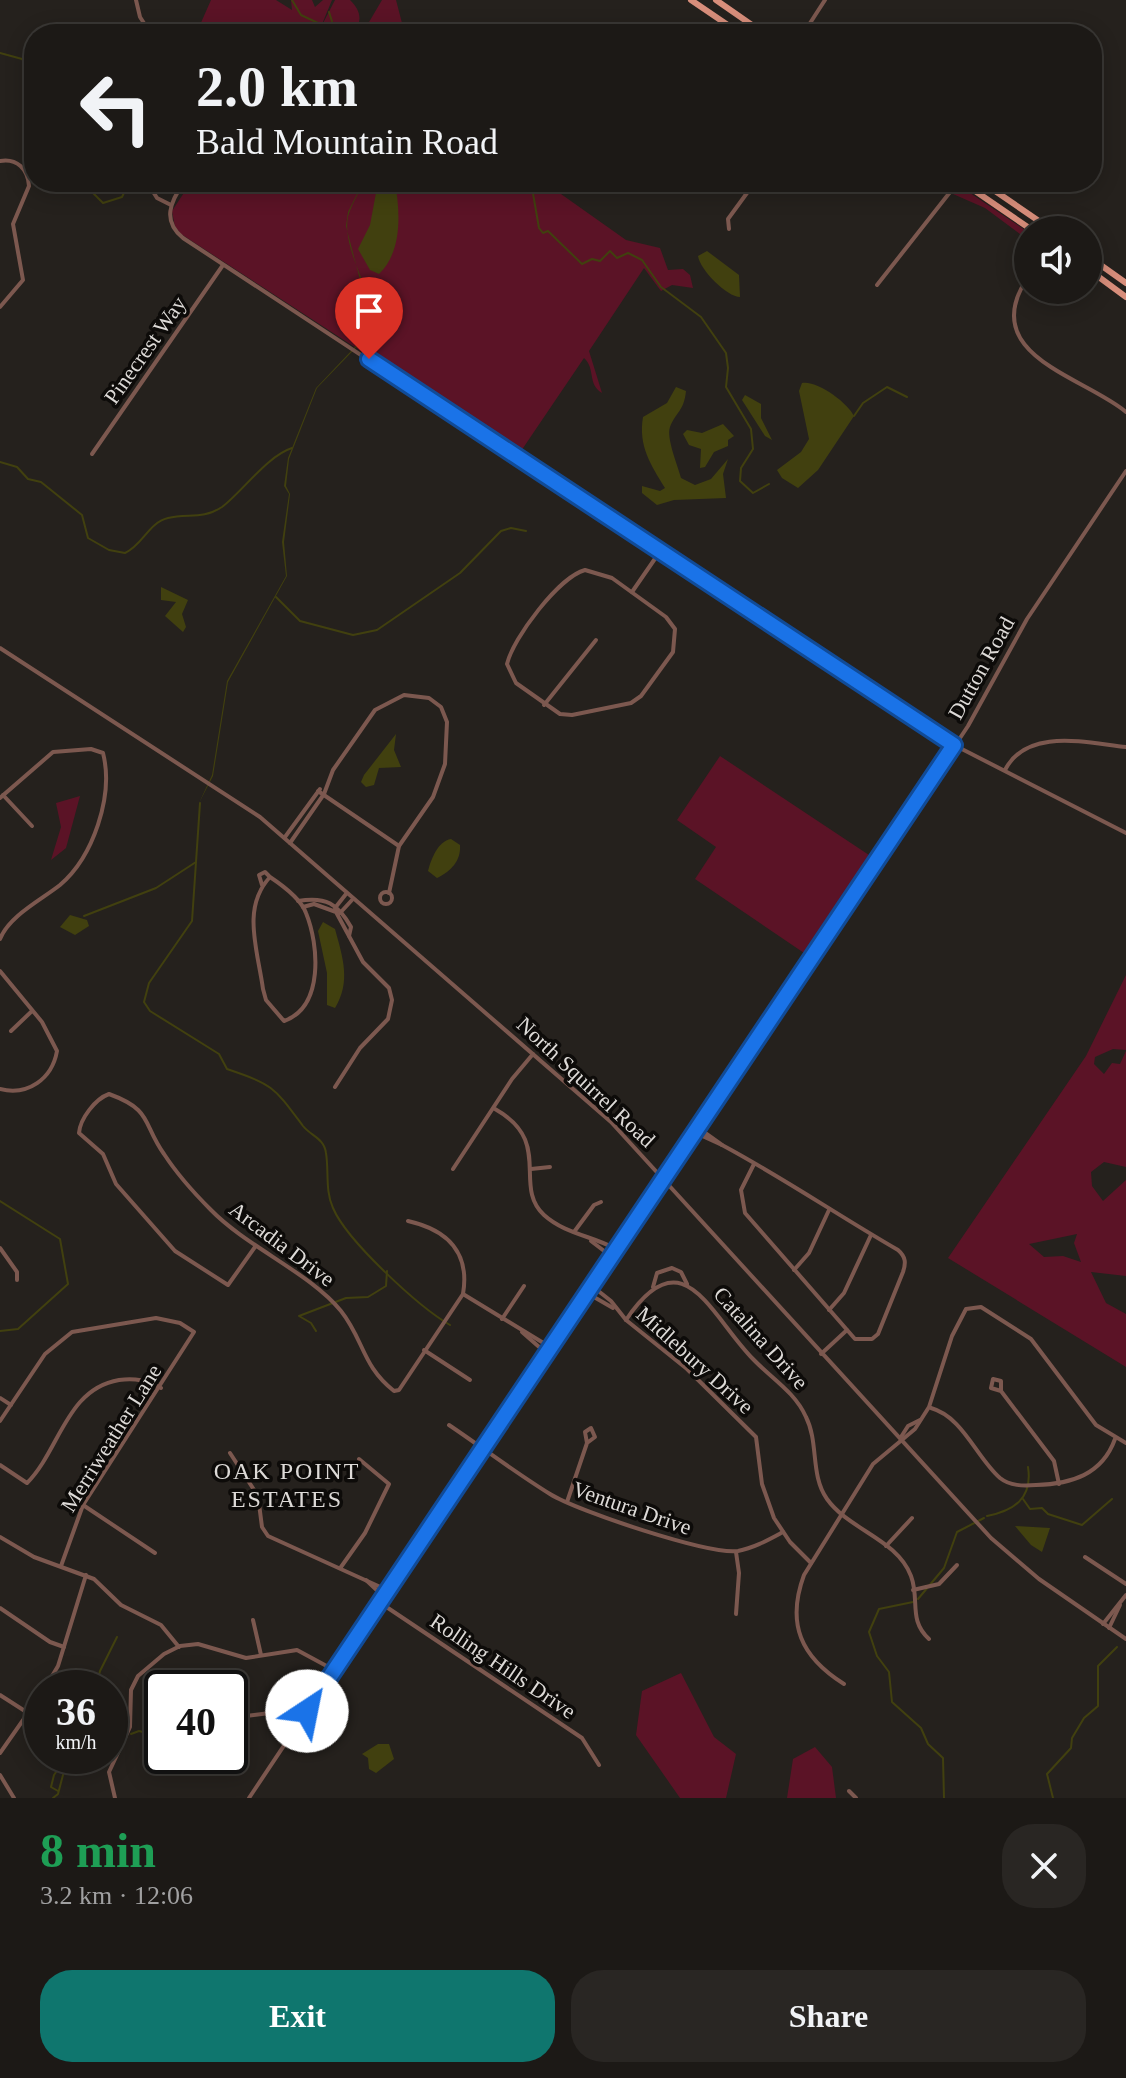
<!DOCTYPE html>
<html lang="en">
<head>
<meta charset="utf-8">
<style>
  :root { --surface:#1c1916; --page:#292623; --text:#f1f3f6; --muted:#a0a0a1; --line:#3a3835; --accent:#0f766e }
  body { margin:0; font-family:Georgia,serif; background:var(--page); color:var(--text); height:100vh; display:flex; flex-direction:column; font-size:30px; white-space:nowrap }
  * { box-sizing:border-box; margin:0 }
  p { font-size:26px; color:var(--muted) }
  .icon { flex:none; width:44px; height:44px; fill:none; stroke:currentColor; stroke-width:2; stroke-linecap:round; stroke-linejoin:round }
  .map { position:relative; height:1798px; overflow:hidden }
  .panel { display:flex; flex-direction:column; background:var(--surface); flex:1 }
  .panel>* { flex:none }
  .top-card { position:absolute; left:24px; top:24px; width:1078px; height:168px; border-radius:32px; box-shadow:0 4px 20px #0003,0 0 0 2px var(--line); background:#1c1916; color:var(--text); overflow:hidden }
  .controls { position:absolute; left:1014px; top:216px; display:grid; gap:16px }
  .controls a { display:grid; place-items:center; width:88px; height:88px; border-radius:50%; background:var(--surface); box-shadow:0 4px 20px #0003,0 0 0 2px var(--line); font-size:40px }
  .speed { position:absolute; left:24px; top:1670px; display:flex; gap:16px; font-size:40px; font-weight:700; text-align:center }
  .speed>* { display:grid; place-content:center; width:104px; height:104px; border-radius:50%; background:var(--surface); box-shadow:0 4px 20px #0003,0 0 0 2px var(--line); line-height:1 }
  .speed small { font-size:20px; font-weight:400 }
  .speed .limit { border:4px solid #111; border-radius:12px; background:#fff; color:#111 }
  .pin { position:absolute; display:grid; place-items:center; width:68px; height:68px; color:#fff; margin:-82px -34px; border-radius:50% 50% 50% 0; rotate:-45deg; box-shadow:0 0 8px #0007 }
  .pin .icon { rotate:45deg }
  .me { position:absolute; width:88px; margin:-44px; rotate:34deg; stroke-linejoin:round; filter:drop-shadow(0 0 6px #0008) }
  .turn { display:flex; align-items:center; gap:28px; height:168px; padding:0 40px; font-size:36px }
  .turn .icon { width:104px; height:104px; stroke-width:2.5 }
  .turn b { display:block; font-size:56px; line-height:68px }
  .round { display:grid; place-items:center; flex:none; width:84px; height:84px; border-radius:32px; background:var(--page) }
  .summary { display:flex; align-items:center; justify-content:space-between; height:136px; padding:0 40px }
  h1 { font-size:48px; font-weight:700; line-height:60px; color:#1e9e55 }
  .primary-button { display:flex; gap:16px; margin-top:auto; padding:16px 40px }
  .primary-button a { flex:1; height:92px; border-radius:32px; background:var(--accent); color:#fff; font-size:32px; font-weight:700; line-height:92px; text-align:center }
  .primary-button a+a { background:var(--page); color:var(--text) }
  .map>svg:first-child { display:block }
  .green { fill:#5b1326; fill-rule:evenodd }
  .water { fill:#41400f }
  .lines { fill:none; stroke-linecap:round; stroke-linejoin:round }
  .stream { stroke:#41400f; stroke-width:2 }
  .minor { stroke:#7c584f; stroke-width:4 }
  .major { stroke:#d88e7b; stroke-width:6 }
  .route-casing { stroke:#114b97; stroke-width:20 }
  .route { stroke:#1a73e8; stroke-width:14 }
  .labels { text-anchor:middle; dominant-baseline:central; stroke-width:7; stroke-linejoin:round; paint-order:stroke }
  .street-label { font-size:22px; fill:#dddad7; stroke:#0d0b09 }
  .neighbourhood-label { font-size:24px; letter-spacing:2px; fill:#dddad7; stroke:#0d0b09 }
</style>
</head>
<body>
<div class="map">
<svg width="1126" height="1798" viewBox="0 0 1126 1798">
  <rect width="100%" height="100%" fill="#25211d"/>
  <g class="green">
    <path d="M 211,0 L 276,0 L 292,10 L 291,0 L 312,0 L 315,7 L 323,0 L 332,0 L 320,29 L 335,0 L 350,0 C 361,11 363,21 353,34 L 196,34 Z"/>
    <path d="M 382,0 L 396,0 L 402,23 L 413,34 L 362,34 Z"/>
    <path d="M 191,182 L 544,182 L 626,240 L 660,248 L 668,270 L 683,269 L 690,275 L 693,288 L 672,285 L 661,291 L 644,268 L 589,351 L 602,393 C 587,384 596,369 584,358 L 519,454 L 181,234 L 175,227 L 172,211 Z"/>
    <path d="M 957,189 L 964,189 L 1028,232 L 1028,240 L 985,208 L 953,194 Z"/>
    <path d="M 720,756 L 872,857 L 807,955 L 695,879 L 716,847 L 677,820 Z"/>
    <path d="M 80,796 L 66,848 L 51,860 L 61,827 L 56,803 Z"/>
    <path d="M 1126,975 L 1126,1050 L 1113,1049 L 1095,1057 L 1094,1064 L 1104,1074 L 1112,1063 L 1120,1064 L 1126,1051 L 1126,1167 L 1104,1162 L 1091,1172 L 1092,1186 L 1103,1201 L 1126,1180 L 1126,1276 L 1091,1272 L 1106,1303 L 1126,1314 L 1126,1367 L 948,1258 L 1086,1056 ZM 1077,1234 L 1074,1243 L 1081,1262 L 1063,1256 L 1044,1257 L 1029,1244 Z"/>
    <path d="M 681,1673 L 714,1737 L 736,1754 L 726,1798 L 680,1798 L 636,1735 L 642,1691 Z"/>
    <path d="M 815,1747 L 832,1767 L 836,1798 L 787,1798 L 793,1759 Z"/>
  </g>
  <g class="water">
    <path d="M 363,182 C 359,194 351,205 348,217 C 342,246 369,291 378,318 L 372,331 L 317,388 L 289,459 L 286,486 L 290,494 L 284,542 L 287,576 L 228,682 L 213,776 L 199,803 L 212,775 L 227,681 L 286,576 L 282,542 L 289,494 L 284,486 L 288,458 L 316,388 L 371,330 L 376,318 L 364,295 L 346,226 L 348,212 Z"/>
    <path d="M 378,182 L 395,182 C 400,211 403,251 379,274 L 370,270 L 358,249 L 370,225 Z"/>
    <path d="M 707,251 L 739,275 L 740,297 C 727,297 700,270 698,256 Z"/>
    <path d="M 802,383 C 817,380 848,403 854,416 L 818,470 L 798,488 L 782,478 L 777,470 L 801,452 L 809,439 L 799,391 Z"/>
    <path d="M 676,387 L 686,391 C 684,411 676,412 670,427 C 666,438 678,466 681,478 L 695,485 L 711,479 L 728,459 L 723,474 L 726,498 L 674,500 L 657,505 L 642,493 L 642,486 L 660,491 L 665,488 C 651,465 638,446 643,417 L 667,403 Z"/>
    <path d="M 745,395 L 761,404 L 761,418 L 772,440 L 765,436 L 742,400 Z"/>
    <path d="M 723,424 L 734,436 L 728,440 L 728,446 L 714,452 L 705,467 L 700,468 L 701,449 L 689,445 L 683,434 L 687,430 L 702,433 Z"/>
    <path d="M 161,587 L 188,600 L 182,614 L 186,627 L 183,632 L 165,616 L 176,602 L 161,600 Z"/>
    <path d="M 396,734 L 394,750 L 401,767 L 379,768 L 374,785 L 366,787 L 361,782 L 364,775 Z"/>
    <path d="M 451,839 L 460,845 C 461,861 451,871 437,878 L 428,871 C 431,859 438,841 451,839 Z"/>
    <path d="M 70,915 L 87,920 L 89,926 L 75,935 L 60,927 Z"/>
    <path d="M 323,922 L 335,929 C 343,958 351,982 335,1008 L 327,1005 L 327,973 L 318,931 Z"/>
    <path d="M 1015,1526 L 1050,1528 L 1042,1552 L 1031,1545 Z"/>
    <path d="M 378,1744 L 389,1744 L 394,1759 L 376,1773 L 369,1769 L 368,1758 L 362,1754 Z"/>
  </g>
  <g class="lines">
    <g class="stream">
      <path d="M 292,0 L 301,15 L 320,24"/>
      <path d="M 329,12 L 336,34"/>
      <path d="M 0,53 L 22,59 L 34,73"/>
      <path d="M 82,182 L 103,203 L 122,197 L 129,182"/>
      <path d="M 531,182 L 539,228 L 543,233 L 548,231 L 582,264 L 592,259 L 600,261 L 610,251 L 617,258 L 628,253 L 642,260 L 661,287 L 701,317 L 726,353 L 728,368 L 726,387 L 751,429 L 753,449 L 741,468 L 740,481 L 753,493 L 769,484"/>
      <path d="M 854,416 L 863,403 L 887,387 L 907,397"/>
      <path d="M 0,462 L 17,467 L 28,479 L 41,482 L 82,515 L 88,538 L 109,550 L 125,553 C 143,545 148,523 168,518 C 188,513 202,520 222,507 C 242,492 267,456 292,448"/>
      <path d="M 276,597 L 300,621 L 353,635 L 377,630 L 460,573 L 501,531 L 511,528 L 526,531"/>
      <path d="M 200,803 L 192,921 L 149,983 L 144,1002 L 150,1011 L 219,1054 L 227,1069 C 274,1085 274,1087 303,1126 C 311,1136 324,1138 326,1153 C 329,1171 325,1191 333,1208 C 347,1241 419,1307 450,1325"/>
      <path d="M 84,916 L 156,888 L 196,862"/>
      <path d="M 0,1201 L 60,1239 L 68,1284 L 18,1329 L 0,1331"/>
      <path d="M 316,1331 L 311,1323 L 299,1316 L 346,1298 L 368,1297 L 386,1286 L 387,1271"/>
      <path d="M 1023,1499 L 1030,1509 L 1042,1508 L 1048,1514 L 1082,1525 L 1112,1499"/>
      <path d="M 987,1516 C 1013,1511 1033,1499 1028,1467"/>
      <path d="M 918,1599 L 944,1568 L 957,1532 L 984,1518"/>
      <path d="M 913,1602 L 879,1609 L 869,1632 L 877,1656 L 889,1672 L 892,1702 L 921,1728 L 928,1744 L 943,1758 L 944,1798"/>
      <path d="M 96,1688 L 100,1671 L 117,1637"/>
      <path d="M 110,1711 L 116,1715 L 110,1722"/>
      <path d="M 131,1734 L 139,1731 L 162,1737"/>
      <path d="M 110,1743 L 122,1738"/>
      <path d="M 58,1791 L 51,1787 L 54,1775 L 67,1756"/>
      <path d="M 53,1798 L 58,1794 L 64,1771 L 77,1756"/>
      <path d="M 1053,1798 L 1047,1774 L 1071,1748 L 1072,1738 L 1084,1718 L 1098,1706 L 1098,1666 L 1117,1647"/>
    </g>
    <g class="minor">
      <path d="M 136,0 L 140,17 L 151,34"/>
      <path d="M 803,34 L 825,0"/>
      <path d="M 0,161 C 17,158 28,169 29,186 L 13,224 L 23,280 L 0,307"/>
      <path d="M 147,182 L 157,198 L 171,205"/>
      <path d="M 184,182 C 170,202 162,221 183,238 L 954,745 L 1126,833"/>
      <path d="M 729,229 L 728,219 L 755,182"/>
      <path d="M 1028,277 C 975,355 1085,377 1126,412"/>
      <path d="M 877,285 L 958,182"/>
      <path d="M 92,454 L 223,265"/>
      <path d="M 585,570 L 612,578 L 666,617 L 675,629 L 673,652 L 641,696 L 631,703 L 572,715 L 560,714 L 516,683 L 507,664 C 513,638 559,577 585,570 Z"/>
      <path d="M 632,592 L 661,550"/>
      <path d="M 0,648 L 260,817 L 611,1122 L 991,1538 L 1039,1579 L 1126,1639"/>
      <path d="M 544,705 L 596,640"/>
      <path d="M 1005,770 C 1027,727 1087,743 1126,747"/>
      <path d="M 318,791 L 399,846"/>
      <path d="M 3,795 L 32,826"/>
      <path d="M 0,798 L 53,752 L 91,749 L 103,753 C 114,796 93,857 60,885 C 41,900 9,916 0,939"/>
      <path d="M 285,837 L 320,789"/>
      <path d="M 290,843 L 324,794 L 333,770 L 375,710 L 404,695 L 429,698 L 441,707 L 447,722 L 445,764 L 433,797 L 399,846 L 389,893"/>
      <path d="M 270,877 C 282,885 301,899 306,913 C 319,945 324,1007 284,1021 L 266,1000 L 263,989 C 258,951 241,908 270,877 Z"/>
      <path d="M 262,885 L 259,875 L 265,872 L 269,876"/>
      <circle cx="386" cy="898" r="6"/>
      <path d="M 298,901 C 326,896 338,904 351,927 L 349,936"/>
      <path d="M 303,907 L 314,904 L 336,912 L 363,962 L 389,988 L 392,1000 L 388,1019 L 360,1048 L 335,1087"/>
      <path d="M 335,908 L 346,894"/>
      <path d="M 340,913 L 352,900"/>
      <path d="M 0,971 L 42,1022 L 57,1051 C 52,1079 28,1096 0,1089"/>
      <path d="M 11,1031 L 32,1011"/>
      <path d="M 495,1109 C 554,1142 512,1185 544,1215 C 565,1234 593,1236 616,1249"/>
      <path d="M 698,1134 L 722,1145 L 701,1130"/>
      <path d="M 722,1145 C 782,1177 839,1216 898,1250 C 906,1257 906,1263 903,1272 L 878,1334 L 872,1339 L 855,1339 L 745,1213 L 741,1190 L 754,1164"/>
      <path d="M 453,1169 L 512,1079 L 533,1054"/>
      <path d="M 531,1169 L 550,1167"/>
      <path d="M 574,1232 L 594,1205 L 601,1202"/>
      <path d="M 591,1241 L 612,1257"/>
      <path d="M 255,1247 L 228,1285 L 175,1251 L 116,1184 L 103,1154 L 79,1133 C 80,1119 95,1099 109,1094 C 153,1110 142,1123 164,1154 C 177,1174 194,1193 211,1210 C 247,1247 310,1273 341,1311 C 364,1340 362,1366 394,1391 L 399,1390 L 463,1294 C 470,1253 448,1230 408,1221"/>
      <path d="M 0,1248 L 17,1272 L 17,1280"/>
      <path d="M 794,1270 L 809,1253 L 829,1210"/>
      <path d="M 592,1286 L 611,1301 L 626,1320 L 687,1369 L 756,1437 L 762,1484 L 774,1518 L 790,1542 L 811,1563"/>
      <path d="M 653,1287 L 657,1273 L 672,1268 L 681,1272 L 687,1284"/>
      <path d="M 587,1293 L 613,1308"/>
      <path d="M 463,1294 L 550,1347"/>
      <path d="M 829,1310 L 844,1293 L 871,1235"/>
      <path d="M 502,1319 L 524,1286"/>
      <path d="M 626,1320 C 683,1235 710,1315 753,1359 C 771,1378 795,1392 806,1417 C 819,1443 810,1475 827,1499 C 849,1530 897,1539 911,1576 C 920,1600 908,1620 929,1639"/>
      <path d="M 522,1332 L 546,1353"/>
      <path d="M 424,1350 L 470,1380"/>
      <path d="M 821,1354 L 847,1330"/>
      <path d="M 1001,1391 L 991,1388 L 993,1379 L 1001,1381 L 1001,1391 L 1054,1461 L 1059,1484"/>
      <path d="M 0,1398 L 11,1405"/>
      <path d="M 931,1408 C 963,1417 976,1457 1000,1478 C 1010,1486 1023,1486 1036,1485 C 1071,1484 1102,1475 1115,1439"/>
      <path d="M 0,1421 L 45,1354 L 72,1332 L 156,1318 L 180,1323 L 194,1332 L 83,1505 L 61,1566"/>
      <path d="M 449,1425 C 483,1448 516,1473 550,1494 C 577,1511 709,1555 738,1551 C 754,1548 768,1540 783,1532"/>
      <path d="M 901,1437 L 908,1426 L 920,1420"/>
      <path d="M 230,1453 L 258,1496 L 262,1527 L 268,1536 L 387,1590"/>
      <path d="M 0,1465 L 27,1483 C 60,1450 66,1389 119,1380 C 135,1378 147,1380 161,1388"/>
      <path d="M 567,1502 L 587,1443 L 595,1437 L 591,1428 L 585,1432 L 587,1443"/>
      <path d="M 83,1505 L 155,1553"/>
      <path d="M 0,1537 L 34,1557 L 94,1579 L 121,1605 L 161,1625 L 179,1647"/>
      <path d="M 886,1546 L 912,1518"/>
      <path d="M 1085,1557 L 1126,1584"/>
      <path d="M 341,1567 L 365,1533 L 389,1484 L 359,1459"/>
      <path d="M 366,1580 L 383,1596"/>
      <path d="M 913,1590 L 939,1584 L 957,1565"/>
      <path d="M 379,1602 L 582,1738 L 599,1765"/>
      <path d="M 0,1608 L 50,1642 L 64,1647"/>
      <path d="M 736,1614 L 739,1573 L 736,1552"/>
      <path d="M 253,1620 L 261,1655"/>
      <path d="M 1103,1624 L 1126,1595"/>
      <path d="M 1109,1628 L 1120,1605"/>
      <path d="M 844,1684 C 801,1657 786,1624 804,1575 L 873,1464 L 915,1429 L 929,1407 L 952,1336 L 966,1309 L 981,1307 L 1031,1339 L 1096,1425 L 1126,1443"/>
      <path d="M 45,1688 L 58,1666 L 86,1575"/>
      <path d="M 0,1695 L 28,1713"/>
      <path d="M 230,1718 L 270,1713 L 298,1724"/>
      <path d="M 0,1753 L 42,1693"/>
      <path d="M 224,1756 L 224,1759"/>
      <path d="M 0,1775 L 14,1798"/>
      <path d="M 849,1791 L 856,1798"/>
      <path d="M 115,1798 L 109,1772 L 130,1727 L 131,1690 L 138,1676 L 164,1654 L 180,1646 L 198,1644 L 246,1658 L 297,1650 L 334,1670"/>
      <path d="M 249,1798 L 550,1347 L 666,1181 L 968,726 L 1027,619 L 1126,471"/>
    </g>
    <g class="major">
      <path d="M 691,0 L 741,34"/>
      <path d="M 716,0 L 765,34"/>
      <path d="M 962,182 L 1032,230"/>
      <path d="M 982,182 L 1052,230"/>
      <path d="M 1088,256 L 1126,283"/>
      <path d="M 1088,269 L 1126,297"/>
    </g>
  </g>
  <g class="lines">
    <defs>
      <path id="route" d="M 307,1711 C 525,1391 739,1068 954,745 L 369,359"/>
    </defs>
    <use href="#route" class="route-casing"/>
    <use href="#route" class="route"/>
  </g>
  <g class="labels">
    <g class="street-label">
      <text transform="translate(145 350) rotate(-55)">Pinecrest Way</text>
      <text transform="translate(981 668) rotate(-61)">Dutton Road</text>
      <text transform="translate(586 1082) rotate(43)">North Squirrel Road</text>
      <text transform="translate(282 1244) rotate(37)">Arcadia Drive</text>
      <text transform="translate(761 1338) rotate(48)">Catalina Drive</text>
      <text transform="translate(695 1360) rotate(42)">Midlebury Drive</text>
      <text transform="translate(111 1438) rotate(-58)">Merriweather Lane</text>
      <text transform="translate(632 1508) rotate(19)">Ventura Drive</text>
      <text transform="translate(503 1666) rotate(34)">Rolling Hills Drive</text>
    </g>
    <g class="neighbourhood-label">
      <text x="287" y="1471">OAK POINT<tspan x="287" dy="28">ESTATES</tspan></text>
    </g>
  </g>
</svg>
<div class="controls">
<a><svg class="icon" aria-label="sound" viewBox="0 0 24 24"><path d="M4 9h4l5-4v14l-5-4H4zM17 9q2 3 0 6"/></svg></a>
</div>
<div class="speed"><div>36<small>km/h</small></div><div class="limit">40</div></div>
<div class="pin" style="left:369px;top:359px;background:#d93025"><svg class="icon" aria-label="arrive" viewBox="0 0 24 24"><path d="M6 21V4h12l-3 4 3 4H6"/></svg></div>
<svg class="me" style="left:307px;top:1711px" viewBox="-20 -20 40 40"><circle r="19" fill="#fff"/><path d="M0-13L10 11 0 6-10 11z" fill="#1a73e8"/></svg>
<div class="top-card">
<div class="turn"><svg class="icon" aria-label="left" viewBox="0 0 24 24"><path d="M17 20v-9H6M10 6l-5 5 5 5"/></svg><div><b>2.0 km</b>Bald Mountain Road</div></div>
</div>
</div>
<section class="panel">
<div class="summary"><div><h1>8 min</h1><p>3.2 km · 12:06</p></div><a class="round"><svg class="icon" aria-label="close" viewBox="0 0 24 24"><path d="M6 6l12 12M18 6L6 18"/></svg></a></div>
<div class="primary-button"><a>Exit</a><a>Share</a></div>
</section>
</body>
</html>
